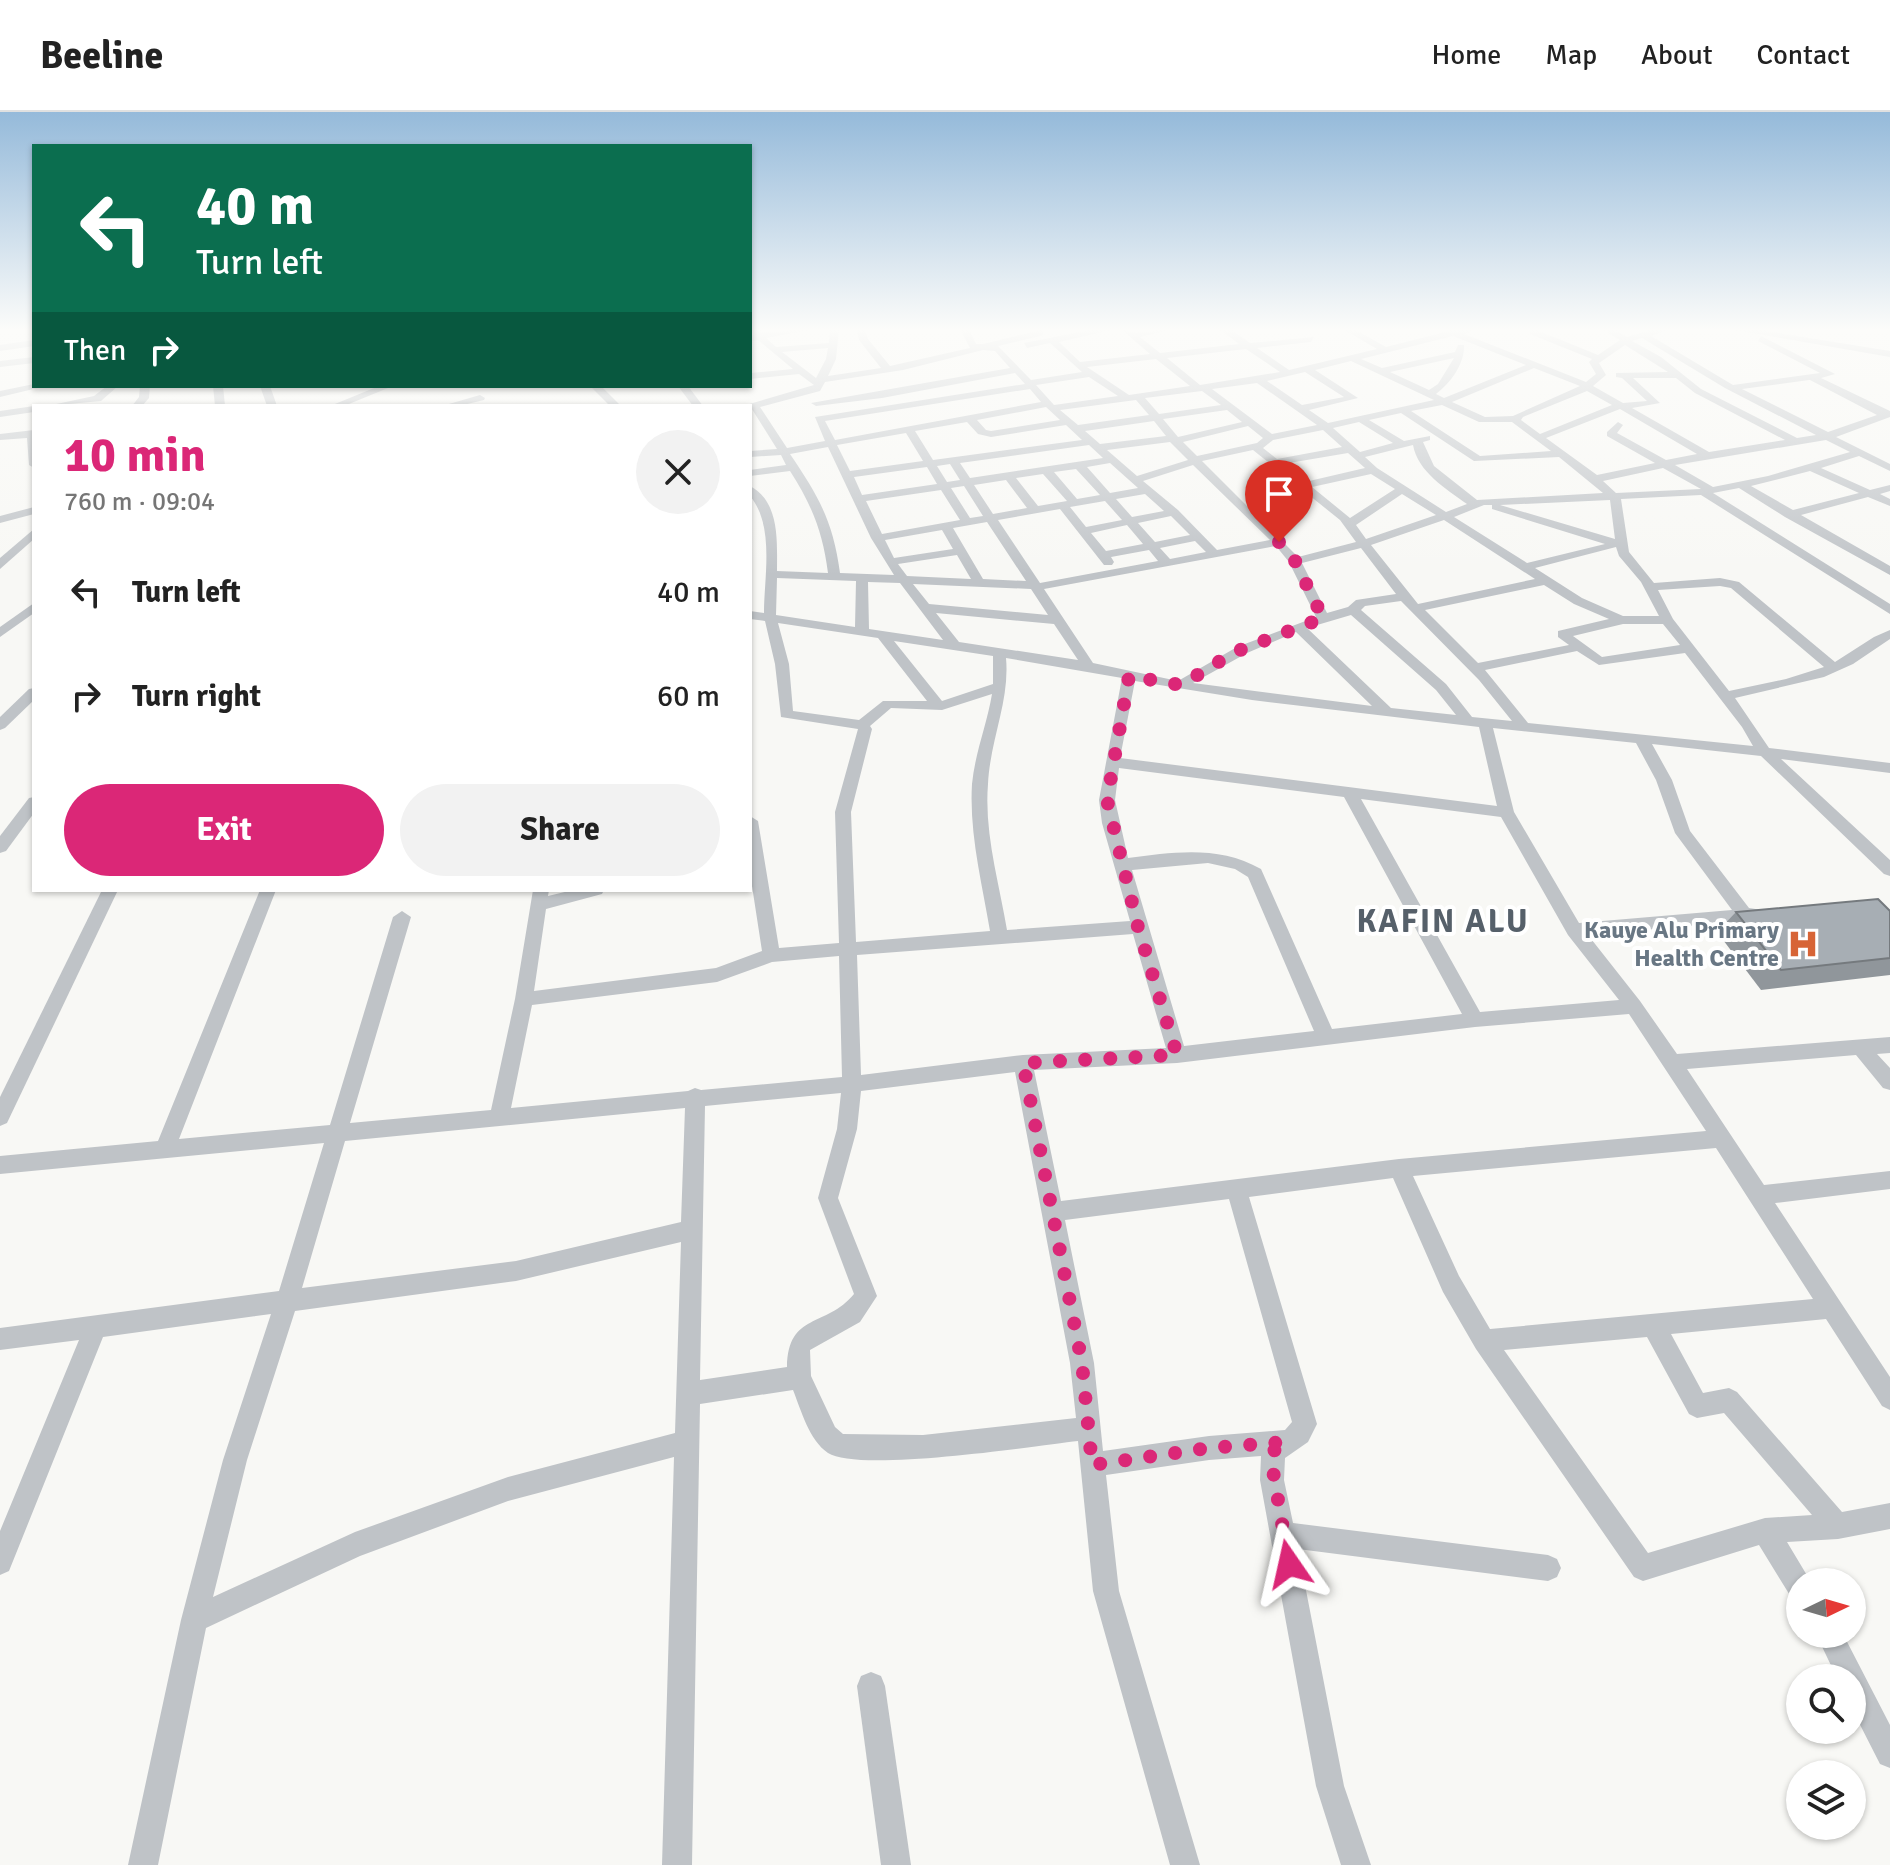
<!DOCTYPE html>
<html lang="en">
<head>
<meta charset="utf-8">
<style>
  :root { --surface:#fff; --page:#f2f2f2; --text:#222; --muted:#767676; --line:#e0e0e0; --accent:#db2777 }
  body { margin:0; font-family:Signika,sans-serif; background:var(--page); color:var(--text); height:100vh; display:flex; flex-direction:column; font-size:30px; white-space:nowrap }
  * { box-sizing:border-box; margin:0 }
  p { font-size:26px; color:var(--muted) }
  .icon { flex:none; width:44px; height:44px; fill:none; stroke:currentColor; stroke-width:2; stroke-linecap:round; stroke-linejoin:round }
  .map { position:relative; flex:1; overflow:hidden }
  .details { position:absolute; left:32px; top:292px; width:720px; height:488px; display:flex; flex-direction:column; background:var(--surface); border-radius:0px; box-shadow:0 2px 6px #0004 }
  .details>* { flex:none }
  .top-card { position:absolute; left:32px; top:32px; width:720px; height:244px; border-radius:0px; box-shadow:0 2px 6px #0004; background:#0b6e4f; color:#fff; overflow:hidden }
  .needle { width:52px; rotate:85deg }
  .tools { position:absolute; left:1786px; top:1456px; display:grid; gap:16px }
  .tools a { display:grid; place-items:center; width:80px; height:80px; border-radius:50%; background:var(--surface); box-shadow:0 2px 6px #0004; font-size:40px }
  .pin { position:absolute; display:grid; place-items:center; width:68px; height:68px; color:#fff; margin:-82px -34px; border-radius:50% 50% 50% 0; rotate:-45deg; box-shadow:0 0 8px #0007 }
  .pin .icon { rotate:45deg }
  .me { position:absolute; width:88px; margin:-44px; rotate:349deg; stroke-linejoin:round; filter:drop-shadow(0 0 6px #0008) }
  .turn { display:flex; align-items:center; gap:28px; height:168px; padding:0 32px; font-size:36px }
  .turn .icon { width:104px; height:104px; stroke-width:2.5 }
  .turn b { display:block; font-size:56px; line-height:68px }
  .then { display:flex; align-items:center; height:76px; padding:0 32px; background:#0003; gap:16px; font-size:30px }
  .round { display:grid; place-items:center; flex:none; width:84px; height:84px; border-radius:42px; background:var(--page) }
  .headline { display:flex; align-items:center; justify-content:space-between; height:136px; padding:0 32px }
  h1 { font-size:48px; font-weight:700; line-height:60px; color:var(--accent) }
  .primary-button { display:flex; gap:16px; margin-top:auto; padding:16px 32px }
  .primary-button a { flex:1; height:92px; border-radius:48px; background:var(--accent); color:#fff; font-size:32px; font-weight:700; line-height:92px; text-align:center }
  .primary-button a+a { background:var(--page); color:var(--text) }
  ul { padding:0; list-style:none }
  li { display:flex; align-items:center; gap:24px; height:104px; padding:0 32px }
  li div { flex:1 }
  li b { display:block; font-size:30px }
  li em { font-style:normal }
  header { display:flex; align-items:center; gap:48px; box-sizing:border-box; height:112px; padding:0 40px; background:var(--surface); border-bottom:2px solid var(--line) }
  header strong { font-size:38px }
  nav { display:flex; gap:44px; margin-inline-start:auto; font-size:28px }
  .map>svg:first-child { display:block }
  .lines { fill:none; stroke-linecap:round; stroke-linejoin:round }
  .minor { fill:#bfc3c7; fill-rule:evenodd }
  .wall { fill:#90969b }
  .building { fill:#a7aeb4; stroke:#757a7e; stroke-width:2 }
  .route { stroke:#db2777; stroke-width:14; stroke-dasharray:0 25.2 }
  .labels { text-anchor:middle; dominant-baseline:central; stroke-width:8; stroke-linejoin:round; paint-order:stroke }
  .poi-label { font-size:24px; font-weight:bold; fill:#697784; stroke:#fff; text-anchor:end }
  .district-label { font-size:32px; font-weight:bold; letter-spacing:2px; fill:#56606a; stroke:#fff }
</style>
</head>
<body>
<header>
<strong>Beeline</strong>
<nav><a>Home</a><a>Map</a><a>About</a><a>Contact</a></nav>
</header>
<div class="map">
<svg width="1890" height="1753" viewBox="0 0 1890 1753">
  <rect width="100%" height="100%" fill="#f8f8f5"/>
  <g class="lines">
    <g class="minor">
      <path d="M 750,217 L 759,217 L 762,221 L 815,217 L 766,226 L 776,235 L 829,231 L 830,217 L 839,217 L 836,247 L 828,264 L 881,256 L 859,228 L 856,217 L 865,217 L 868,227 L 890,254 L 970,236 L 960,217 L 969,217 L 976,232 L 983,232 L 1041,218 L 1044,223 L 998,234 L 1031,268 L 1082,260 L 1050,231 L 1027,236 L 1024,231 L 1095,217 L 1115,217 L 1059,230 L 1080,250 L 1150,242 L 1121,217 L 1135,221 L 1173,217 L 1140,225 L 1160,241 L 1239,232 L 1219,217 L 1230,217 L 1250,231 L 1314,225 L 1311,230 L 1257,236 L 1289,258 L 1377,237 L 1343,217 L 1354,217 L 1386,235 L 1453,218 L 1477,217 L 1464,222 L 1586,270 L 1596,262 L 1589,250 L 1592,247 L 1530,222 L 1530,218 L 1540,217 L 1539,219 L 1598,243 L 1620,228 L 1602,217 L 1613,217 L 1627,225 L 1654,217 L 1670,217 L 1651,224 L 1733,273 L 1820,261 L 1758,229 L 1761,224 L 1835,262 L 1821,266 L 1890,299 L 1890,305 L 1836,325 L 1890,352 L 1890,359 L 1859,344 L 1821,356 L 1870,378 L 1890,373 L 1890,379 L 1880,382 L 1890,387 L 1890,394 L 1868,385 L 1801,403 L 1890,454 L 1890,463 L 1785,405 L 1739,376 L 1713,381 L 1890,492 L 1890,502 L 1701,383 L 1621,387 L 1629,440 L 1654,471 L 1720,466 L 1739,470 L 1835,550 L 1874,525 L 1890,518 L 1890,527 L 1853,552 L 1824,565 L 1735,586 L 1769,636 L 1890,651 L 1890,661 L 1781,647 L 1890,748 L 1890,764 L 1884,762 L 1761,644 L 1652,632 L 1672,668 L 1690,719 L 1749,796 L 1762,798 L 1764,802 L 1756,808 L 1588,823 L 1640,889 L 1677,942 L 1890,925 L 1890,941 L 1877,942 L 1890,956 L 1890,978 L 1883,976 L 1856,943 L 1687,957 L 1764,1073 L 1890,1059 L 1890,1077 L 1775,1091 L 1890,1265 L 1890,1298 L 1882,1294 L 1826,1207 L 1671,1222 L 1703,1281 L 1729,1276 L 1737,1280 L 1842,1400 L 1890,1391 L 1890,1417 L 1838,1427 L 1787,1430 L 1811,1470 L 1800,1470 L 1800,1489 L 1791,1485 L 1759,1433 L 1643,1469 L 1634,1465 L 1476,1237 L 1443,1180 L 1393,1066 L 1249,1085 L 1317,1312 L 1308,1330 L 1285,1346 L 1284,1368 L 1293,1411 L 1548,1443 L 1557,1447 L 1561,1456 L 1557,1465 L 1548,1469 L 1298,1437 L 1344,1674 L 1371,1753 L 1341,1753 L 1316,1674 L 1260,1368 L 1261,1344 L 1209,1348 L 1106,1363 L 1119,1479 L 1200,1753 L 1170,1753 L 1093,1479 L 1078,1329 C 1035,1334 858,1361 828,1341 C 809,1328 801,1298 793,1278 L 700,1292 L 692,1753 L 662,1753 L 674,1345 L 508,1389 L 360,1444 L 206,1516 L 158,1753 L 128,1753 L 181,1508 L 223,1348 L 271,1202 L 103,1225 L 9,1459 L 0,1463 L 0,1419 L 79,1228 L 0,1238 L 0,1216 L 279,1179 L 324,1031 L 0,1062 L 0,1044 L 158,1029 L 260,778 L 276,778 L 179,1027 L 330,1013 L 393,805 L 402,799 L 411,805 L 350,1011 L 491,998 L 515,887 L 533,778 L 549,778 L 548,784 L 573,778 L 604,778 L 602,782 L 546,797 L 534,879 L 716,856 L 762,839 L 750,761 L 750,704 L 758,709 L 779,836 L 839,831 L 835,700 L 858,617 L 781,605 L 775,552 L 765,509 L 750,507 L 750,499 L 764,501 C 764,465 775,414 750,384 L 750,374 C 780,390 777,429 777,459 L 828,461 C 823,421 812,393 790,359 L 750,364 L 750,358 L 786,353 L 781,343 L 750,345 L 750,339 L 777,337 L 750,294 L 746,293 L 814,273 L 799,262 L 750,267 L 750,261 L 793,257 L 758,228 L 750,229 L 750,223 L 754,223 ZM 1453,224 L 1526,253 L 1444,286 L 1436,282 C 1451,271 1465,251 1464,233 L 1458,233 L 1455,240 L 1382,256 L 1361,247 ZM 1642,226 L 1725,276 L 1816,323 L 1797,326 L 1701,277 L 1661,245 L 1632,229 ZM 1625,233 L 1668,260 L 1616,261 L 1616,265 L 1622,266 L 1647,289 L 1623,291 L 1593,274 L 1606,263 L 1599,251 ZM 828,236 L 826,247 L 816,266 L 782,240 ZM 1246,237 L 1280,260 L 1200,273 L 1167,246 ZM 983,238 L 995,239 L 1010,256 L 811,291 L 816,294 L 882,286 L 1015,261 L 1025,272 L 815,305 L 825,329 L 787,336 L 760,295 L 820,279 L 825,270 L 903,258 ZM 1454,246 L 1438,272 L 1429,278 L 1390,260 ZM 1156,247 L 1190,274 L 1129,283 L 1087,255 ZM 1351,249 L 1434,288 L 1328,311 L 1309,298 L 1358,286 L 1315,258 ZM 1534,256 L 1580,274 L 1513,304 L 1485,305 L 1452,290 ZM 1305,260 L 1344,285 L 1302,293 L 1267,269 ZM 1089,265 L 1118,284 L 1054,293 L 1036,273 ZM 1633,266 L 1676,266 L 1695,281 L 1785,328 L 1709,340 L 1632,296 L 1660,291 ZM 1809,268 L 1810,268 L 1877,303 L 1828,320 L 1742,277 ZM 1257,271 L 1317,313 L 1272,322 L 1212,277 ZM 1030,277 L 1041,290 L 835,328 L 825,309 ZM 1202,279 L 1221,293 L 1159,302 L 1145,286 ZM 1587,279 L 1612,293 L 1540,322 L 1521,308 L 1523,305 ZM 1136,288 L 1149,303 L 1078,313 L 1060,298 ZM 1442,293 L 1479,310 L 1512,310 L 1551,339 L 1480,344 L 1411,299 ZM 1046,295 L 1060,308 L 991,319 L 986,318 L 977,308 ZM 1620,297 L 1697,342 L 1666,348 L 1617,321 L 1623,313 L 1618,310 L 1607,320 L 1607,324 L 1655,351 L 1597,363 L 1546,326 ZM 1227,298 L 1242,310 L 1178,325 L 1163,307 ZM 1401,301 L 1474,349 L 1559,345 L 1603,381 L 1477,388 L 1434,354 L 1423,330 L 1430,328 L 1430,324 L 1404,329 L 1369,308 ZM 1154,309 L 1166,324 L 1100,332 L 1085,319 ZM 967,310 L 978,322 L 991,325 L 1066,313 L 1082,328 L 933,348 L 915,319 ZM 1359,310 L 1393,331 L 1360,340 L 1333,316 ZM 1248,314 L 1263,326 L 1257,331 L 1197,344 L 1183,330 ZM 1323,318 L 1342,335 L 1277,347 L 1263,336 L 1273,328 ZM 906,321 L 923,349 L 850,359 L 837,333 ZM 1826,328 L 1850,340 L 1768,364 L 1713,375 L 1675,353 ZM 1170,330 L 1188,348 L 1137,364 L 1107,338 ZM 1089,333 L 1103,346 L 970,366 L 960,351 ZM 1413,333 C 1418,360 1446,377 1467,392 L 1446,400 L 1377,356 L 1365,345 ZM 828,335 L 871,426 L 894,463 L 840,461 C 833,409 819,385 790,342 ZM 1253,338 L 1340,408 L 1356,430 L 1298,445 L 1202,349 ZM 1348,341 L 1365,356 L 1305,370 L 1283,352 ZM 1110,351 L 1138,376 L 1110,381 L 1087,355 ZM 950,352 L 960,368 L 947,370 L 937,354 ZM 1193,353 L 1270,428 L 1217,438 L 1178,398 L 1143,369 ZM 927,355 L 937,372 L 862,383 L 854,365 ZM 1663,356 L 1701,377 L 1616,381 L 1603,369 ZM 1076,357 L 1100,383 L 1077,387 L 1054,360 ZM 1810,359 L 1859,381 L 1793,398 L 1751,374 ZM 1043,362 L 1067,389 L 1038,394 L 1016,366 ZM 1371,362 L 1395,377 L 1350,406 L 1312,375 ZM 1006,368 L 1027,396 L 993,402 L 974,373 ZM 964,374 L 983,404 L 970,406 L 951,376 ZM 941,378 L 960,408 L 882,422 L 866,389 ZM 1145,382 L 1164,399 L 1132,405 L 1116,387 ZM 1402,382 L 1436,403 L 1366,427 L 1356,413 ZM 1610,388 L 1615,427 L 1500,393 ZM 1105,389 L 1122,408 L 1086,415 L 1070,395 ZM 1484,393 L 1492,393 L 1492,397 L 1605,432 L 1527,451 L 1454,405 ZM 1060,397 L 1104,453 L 1112,453 L 1114,450 L 1111,445 L 1149,438 L 1158,449 L 1040,471 L 998,408 ZM 1171,404 L 1190,423 L 1155,430 L 1138,411 ZM 1444,408 L 1535,467 L 1418,492 L 1371,433 ZM 987,410 L 1026,469 L 983,467 L 953,416 ZM 1127,413 L 1143,432 L 1106,439 L 1091,421 ZM 942,418 L 953,437 L 894,446 L 885,428 ZM 1195,429 L 1206,440 L 1170,447 L 1160,436 ZM 1276,434 L 1289,450 L 1316,505 L 1237,535 L 1178,569 L 1093,551 L 1044,477 ZM 1616,435 L 1619,444 L 1641,470 L 1659,504 L 1623,504 L 1582,486 L 1535,456 ZM 1361,436 L 1396,482 L 1356,488 L 1348,495 L 1327,501 L 1302,451 ZM 957,443 L 971,467 L 907,464 L 898,452 ZM 777,466 L 856,469 L 855,515 L 776,503 ZM 868,470 L 900,471 L 943,528 L 869,517 ZM 913,472 L 1031,477 L 1048,503 L 929,492 ZM 1544,473 L 1574,492 L 1609,507 L 1558,519 L 1558,525 L 1569,533 L 1478,551 L 1425,498 ZM 1720,474 L 1731,476 L 1824,555 L 1786,567 L 1729,579 L 1673,507 L 1658,478 ZM 1401,489 L 1479,568 L 1512,609 L 1472,605 L 1446,572 L 1361,498 L 1365,494 ZM 936,501 L 1054,512 L 1078,548 L 959,530 ZM 1351,503 L 1436,578 L 1456,603 L 1391,596 L 1307,516 ZM 778,511 L 878,526 L 927,589 L 883,589 L 859,608 L 793,599 L 789,552 ZM 1623,512 L 1663,512 L 1680,533 L 1602,545 L 1573,524 ZM 1296,520 L 1372,594 L 1193,571 L 1247,541 ZM 894,529 L 993,544 L 993,572 L 942,589 ZM 1577,539 L 1599,553 L 1685,541 L 1742,615 L 1753,634 L 1528,611 L 1485,558 ZM 1006,546 L 1122,566 L 1099,688 L 1102,711 L 1130,809 L 1007,818 C 999,770 984,721 988,672 C 990,628 1010,589 1006,546 ZM 1135,569 L 1252,588 L 1479,615 L 1497,694 L 1120,646 ZM 992,582 C 987,612 975,641 972,672 C 969,721 982,771 990,819 L 856,830 L 851,700 L 872,617 L 870,614 L 891,596 L 942,598 ZM 1493,616 L 1636,631 L 1656,668 L 1675,721 L 1732,798 L 1579,811 L 1514,700 ZM 1119,656 L 1344,685 L 1462,902 L 1332,917 L 1261,757 C 1219,733 1174,740 1128,746 L 1115,688 ZM 1361,687 L 1501,705 L 1568,823 L 1619,888 L 1480,900 ZM 1208,751 L 1235,757 L 1248,765 L 1314,919 L 1184,934 L 1132,758 ZM 1133,822 L 1166,936 L 1023,943 L 861,963 L 857,843 ZM 839,844 L 842,965 L 701,978 L 695,976 L 688,979 L 511,996 L 532,893 L 717,870 L 772,850 ZM 1629,902 L 1706,1019 L 1399,1047 L 1061,1089 L 1034,958 L 1177,951 L 1475,915 ZM 1015,960 L 1070,1251 L 1076,1306 L 923,1323 L 843,1322 L 835,1315 L 811,1264 L 810,1238 L 860,1210 L 877,1184 L 838,1086 L 857,1017 L 861,979 ZM 841,981 L 837,1017 L 818,1086 L 854,1182 C 826,1216 788,1200 787,1255 L 700,1268 L 705,994 ZM 685,996 L 681,1110 L 516,1149 L 302,1176 L 345,1029 ZM 1716,1036 L 1813,1187 L 1490,1217 L 1459,1164 L 1413,1064 ZM 1229,1087 L 1292,1310 L 1285,1318 L 1209,1324 L 1103,1339 L 1094,1251 L 1065,1108 ZM 681,1130 L 675,1321 L 508,1365 L 355,1420 L 213,1485 L 247,1348 L 295,1199 L 516,1169 ZM 1647,1225 L 1689,1302 L 1697,1306 L 1724,1301 L 1812,1403 L 1765,1406 L 1648,1441 L 1504,1238 Z"/>
      <path d="M 1730,217 L 1753,217 L 1890,239 L 1890,245 Z"/>
      <path d="M 34,228 L 34,234 L 0,239 L 0,233 Z"/>
      <path d="M 34,245 L 34,251 L 0,255 L 0,249 Z"/>
      <path d="M 34,272 L 46,274 L 0,285 L 0,279 Z"/>
      <path d="M 107,274 L 118,274 L 101,289 L 47,294 L 94,284 Z"/>
      <path d="M 140,274 L 150,274 L 149,286 L 142,294 L 132,294 L 139,285 Z"/>
      <path d="M 213,274 L 223,274 L 225,294 L 215,294 Z"/>
      <path d="M 260,274 L 270,274 L 277,294 L 267,294 Z"/>
      <path d="M 379,274 L 393,274 L 344,294 L 330,294 Z"/>
      <path d="M 590,274 L 601,274 L 621,294 L 610,294 Z"/>
      <path d="M 678,274 L 688,274 L 703,294 L 693,294 Z"/>
      <path d="M 480,283 L 485,286 L 484,288 L 459,294 L 442,294 Z"/>
      <path d="M 34,294 L 34,300 L 0,305 L 0,299 Z"/>
      <path d="M 34,318 L 34,356 L 29,353 L 27,326 L 0,328 L 0,322 Z"/>
      <path d="M 34,395 L 34,402 L 0,411 L 0,404 Z"/>
      <path d="M 34,417 L 34,427 L 0,457 L 0,446 Z"/>
      <path d="M 34,491 L 34,501 L 0,525 L 0,515 Z"/>
      <path d="M 34,576 L 34,588 L 5,616 L 0,618 L 0,605 L 29,577 Z"/>
      <path d="M 34,685 L 34,701 L 6,739 L 0,741 L 0,724 L 29,686 Z"/>
      <path d="M 102,778 L 118,778 L 7,1011 L 0,1014 L 0,985 Z"/>
      <path d="M 1816,1522 L 1843,1522 L 1890,1613 L 1890,1656 L 1880,1652 L 1852,1597 L 1852,1566 L 1837,1566 Z"/>
      <path d="M 871,1560 L 881,1564 L 885,1574 L 911,1753 L 881,1753 L 857,1574 L 861,1564 Z"/>
    </g>
  </g>
  <path class="wall" d="M 1890,799 L 1890,863 L 1761,878 L 1717,820 L 1736,800 Z"/>
  <path class="building" d="M 1878,787 L 1890,799 L 1890,846 L 1781,858 L 1736,800 Z"/>
  <linearGradient id="sky" x2="0" y2="1"><stop stop-color="#95bada"/><stop offset="0.47" stop-color="#fcfcfa"/><stop offset="1" stop-color="#fcfcfa" stop-opacity="0"/></linearGradient>
  <rect width="1890" height="463" fill="url(#sky)"/>
  <g class="lines">
    <path class="route" d="M 1279,430 L 1295,449 L 1323,506 L 1235,540 L 1181,573 L 1129,564 L 1107,688 L 1138,815 L 1177,943 L 1023,951 L 1082,1251 L 1092,1353 L 1209,1336 L 1286,1330 L 1275,1337 L 1271,1347 L 1289,1452"/>
  </g>
  <defs>
    <symbol id="hospital-bare" viewBox="-9 -9 18 18"><path d="M-5-5h3v3.5h4V-5h3V5h-3V1.5h-4V5h-3Z" fill="#d76436" stroke="#fff" stroke-width="2.5" paint-order="stroke"/></symbol>
  </defs>
  <g fill-rule="evenodd">
    <use href="#hospital-bare" x="1781" y="810" width="44" height="44"/>
  </g>
  <g class="labels">
    <g class="poi-label">
      <text x="1779" y="818">Kauye Alu Primary<tspan x="1779" dy="28">Health Centre</tspan></text>
    </g>
    <g class="district-label">
      <text x="1443" y="809">KAFIN ALU</text>
    </g>
  </g>
</svg>
<div class="tools">
<a><svg class="needle" viewBox="-14 -14 28 28"><path d="M0-13l5 13h-10z" fill="#e53935"/><path d="M0 13l5-13h-10z" fill="#767676"/></svg></a>
<a><svg class="icon" aria-label="search" viewBox="0 0 24 24"><circle cx="10" cy="10" r="6"/><path d="M15 15l6 6"/></svg></a>
<a><svg class="icon" aria-label="layers" viewBox="0 0 24 24"><path d="M12 4l9 5-9 5-9-5zM3 14l9 5 9-5"/></svg></a>
</div>
<div class="pin" style="left:1279px;top:430px;background:#d93025"><svg class="icon" aria-label="arrive" viewBox="0 0 24 24"><path d="M6 21V4h12l-3 4 3 4H6"/></svg></div>
<svg class="me" style="left:1289px;top:1452px" viewBox="-20 -20 40 40"><path d="M0-17L14 15 0 8-14 15z" fill="#db2777" stroke="#fff" stroke-width="4"/></svg>
<div class="top-card">
<div class="turn"><svg class="icon" aria-label="left" viewBox="0 0 24 24"><path d="M17 20v-9H6M10 6l-5 5 5 5"/></svg><div><b>40 m</b>Turn left</div></div>
<div class="then">Then<svg class="icon" aria-label="right" viewBox="0 0 24 24"><path d="M7 20v-9h11M14 6l5 5-5 5"/></svg></div>
</div>
<section class="details">
<div class="headline"><div><h1>10 min</h1><p>760 m · 09:04</p></div><a class="round"><svg class="icon" aria-label="close" viewBox="0 0 24 24"><path d="M6 6l12 12M18 6L6 18"/></svg></a></div>
<ul>
<li><svg class="icon" aria-label="left" viewBox="0 0 24 24"><path d="M17 20v-9H6M10 6l-5 5 5 5"/></svg><div><b>Turn left</b></div><em>40 m</em></li>
<li><svg class="icon" aria-label="right" viewBox="0 0 24 24"><path d="M7 20v-9h11M14 6l5 5-5 5"/></svg><div><b>Turn right</b></div><em>60 m</em></li>
</ul>
<div class="primary-button"><a>Exit</a><a>Share</a></div>
</section>
</div>
</body>
</html>
